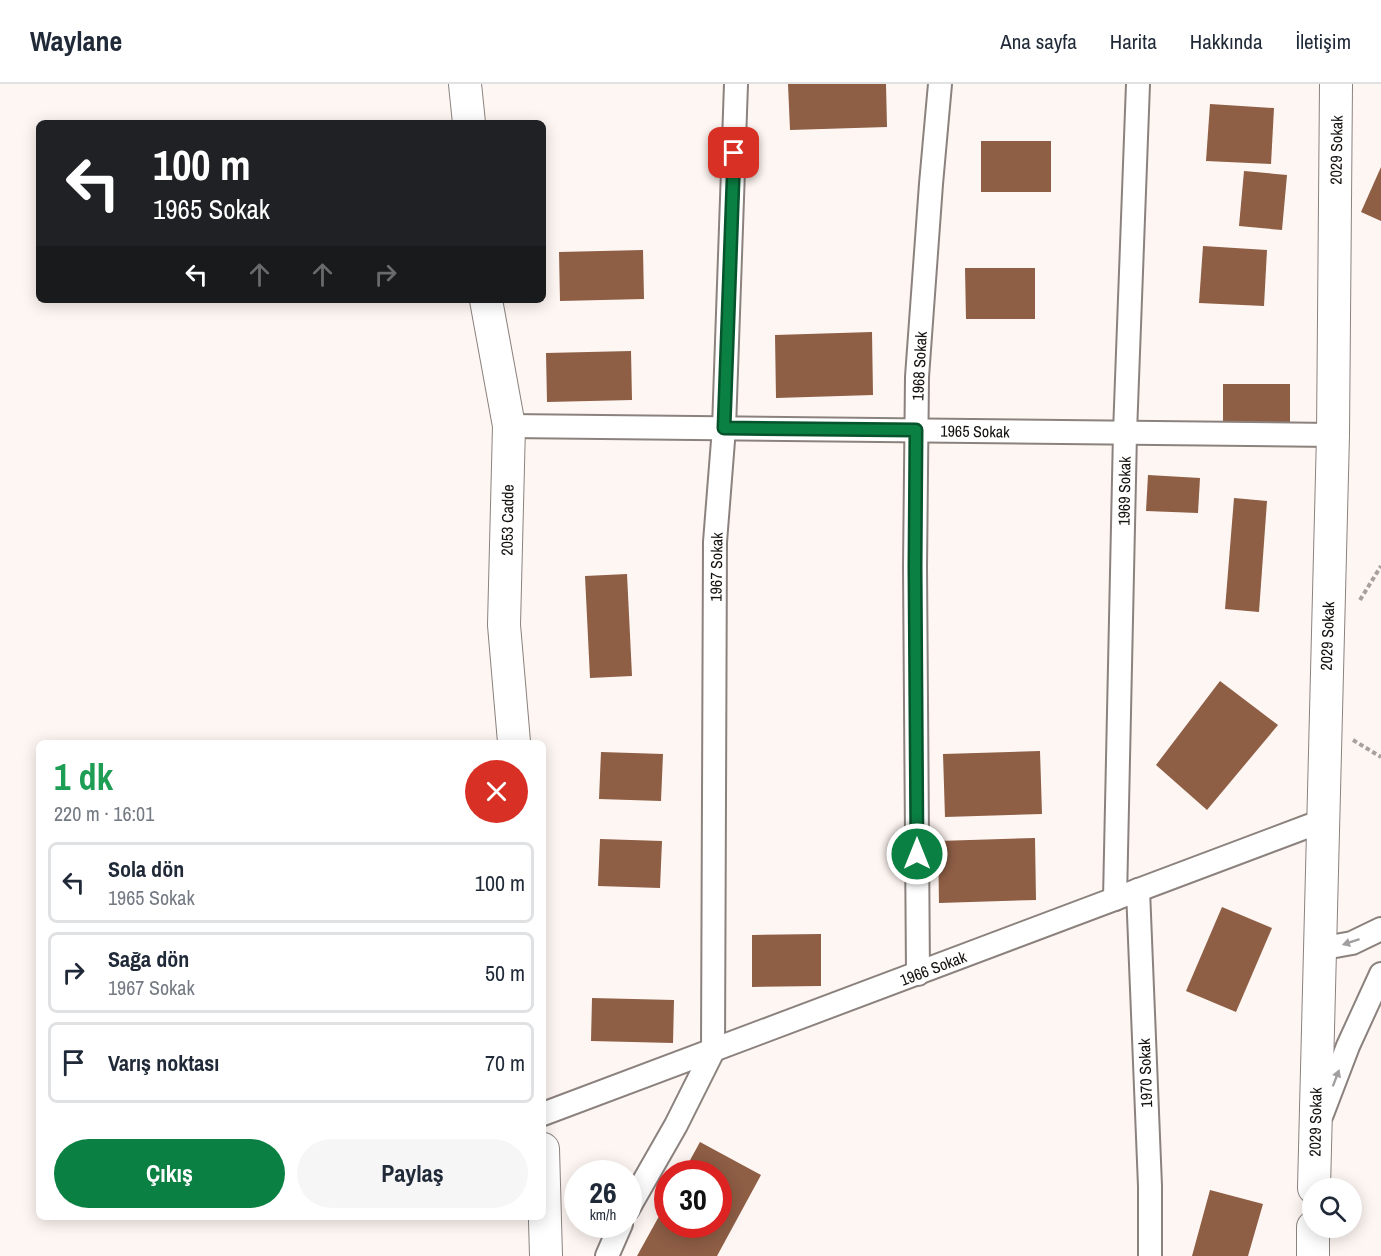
<!DOCTYPE html>
<html lang="tr">
<head>
<meta charset="utf-8">
<style>
  :root { --surface:#fff; --page:#f6f6f7; --text:#1f2937; --muted:#747a83; --line:#e0e1e3; --accent:#0b8043 }
  body { margin:0; font-family:"Archivo Narrow",sans-serif; background:var(--page); color:var(--text); height:100vh; display:flex; flex-direction:column; font-size:22px; white-space:nowrap }
  * { box-sizing:border-box; margin:0 }
  p { font-size:20px; color:var(--muted) }
  .icon { flex:none; width:33px; height:33px; fill:none; stroke:currentColor; stroke-width:2; stroke-linecap:round; stroke-linejoin:round }
  .map { position:relative; flex:1; overflow:hidden }
  .side { position:absolute; left:36px; top:656px; width:510px; height:480px; display:flex; flex-direction:column; background:var(--surface); border-radius:9px; box-shadow:0 3px 15px #0003 }
  .side>* { flex:none }
  .banner { position:absolute; left:36px; top:36px; width:510px; height:183px; border-radius:9px; box-shadow:0 3px 15px #0003; background:#202124; color:#fff; overflow:hidden }
  .fabs { position:absolute; left:1302px; top:1094px; display:grid; gap:12px }
  .fabs a { display:grid; place-items:center; width:60px; height:60px; border-radius:50%; background:var(--surface); box-shadow:0 3px 15px #0003; font-size:30px }
  .speed { position:absolute; left:564px; top:1076px; display:flex; gap:12px; font-size:30px; font-weight:700; text-align:center }
  .speed>* { display:grid; place-content:center; width:78px; height:78px; border-radius:50%; background:var(--surface); box-shadow:0 3px 15px #0003; line-height:1 }
  .speed small { font-size:15px; font-weight:400 }
  .speed .limit { border:9px solid #d22; background:#fff; color:#111 }
  .pin { position:absolute; display:grid; place-items:center; width:51px; height:51px; color:#fff; margin:-26px; border-radius:12px; box-shadow:0 3px 9px #0006 }
  .me { position:absolute; width:66px; margin:-33px; rotate:0deg; stroke-linejoin:round; filter:drop-shadow(0 0 4px #0008) }
  .turn { display:flex; align-items:center; gap:21px; height:126px; padding:0 18px; font-size:27px }
  .turn .icon { width:78px; height:78px; stroke-width:2.5 }
  .turn b { display:block; font-size:42px; line-height:51px }
  .lanes { display:flex; align-items:center; height:57px; padding:0 18px; background:#0003; justify-content:center; gap:30px; direction:ltr }
  .lanes .off { opacity:.35 }
  .round { display:grid; place-items:center; flex:none; width:63px; height:63px; border-radius:32px; background:var(--page) }
  .overview { display:flex; align-items:center; justify-content:space-between; height:102px; padding:0 18px }
  h1 { font-size:36px; font-weight:800; line-height:45px; color:#1e9e55 }
  .button { display:flex; gap:12px; margin-top:auto; padding:12px 18px }
  .button a { flex:1; height:69px; border-radius:36px; background:var(--accent); color:#fff; font-size:24px; font-weight:800; line-height:69px; text-align:center }
  .button a+a { background:var(--page); color:var(--text) }
  ul { padding:0; list-style:none }
  li { display:flex; align-items:center; gap:18px; height:81px; margin:0 12px 9px; padding:0 6px; border:3px solid var(--line); border-radius:9px }
  li div { flex:1 }
  li b { display:block; font-size:22px }
  li em { font-style:normal }
  header { display:flex; align-items:center; gap:36px; box-sizing:border-box; height:84px; padding:0 30px; background:var(--surface); border-bottom:2px solid var(--line) }
  header strong { font-size:28px }
  nav { display:flex; gap:33px; margin-inline-start:auto; font-size:21px }
  .map>svg:first-child { display:block }
  .building { fill:#8e5e45 }
  .lines { fill:none; stroke-linecap:round; stroke-linejoin:round }
  .street-casing { stroke:#8b827e; stroke-width:26 }
  .secondary-casing { stroke:#8b827e; stroke-width:34 }
  .path { stroke:#a7a19e; stroke-width:4; stroke-dasharray:4.5 3; stroke-linecap:butt }
  .street { stroke:#fff; stroke-width:22 }
  .secondary { stroke:#fff; stroke-width:32 }
  .oneway { fill:#a19f9f }
  .route-casing { stroke:#07532c; stroke-width:15 }
  .route { stroke:#0b8043; stroke-width:10 }
  .labels { text-anchor:middle; dominant-baseline:central; stroke-width:4.5; stroke-linejoin:round; paint-order:stroke }
  .street-label { font-size:16px; fill:#13100e; stroke:#fff }
</style>
</head>
<body>
<header>
<strong>Waylane</strong>
<nav><a>Ana sayfa</a><a>Harita</a><a>Hakkında</a><a>İletişim</a></nav>
</header>
<div class="map">
<svg width="1381" height="1172" viewBox="0 0 1381 1172">
  <rect width="100%" height="100%" fill="#fef6f2"/>
  <g class="building">
    <path d="M 788,0 L 886,0 L 887,43 L 790,46 Z"/>
    <path d="M 1210,20 L 1274,24 L 1271,80 L 1206,77 Z"/>
    <rect x="981" y="57" width="70" height="51"/>
    <path d="M 1381,83 L 1381,137 L 1361,128 Z"/>
    <path d="M 1244,87 L 1287,91 L 1282,146 L 1239,142 Z"/>
    <path d="M 1203,162 L 1267,166 L 1264,222 L 1199,219 Z"/>
    <path d="M 643,166 L 644,215 L 560,217 L 559,168 Z"/>
    <path d="M 965,184 L 1035,184 L 1035,235 L 966,235 Z"/>
    <path d="M 872,248 L 873,311 L 776,314 L 775,251 Z"/>
    <path d="M 631,267 L 632,316 L 547,318 L 546,269 Z"/>
    <rect x="1223" y="300" width="67" height="38"/>
    <path d="M 1148,391 L 1200,394 L 1198,429 L 1146,427 Z"/>
    <path d="M 1234,414 L 1267,417 L 1259,528 L 1225,525 Z"/>
    <path d="M 627,490 L 632,592 L 590,594 L 585,492 Z"/>
    <path d="M 1220,597 L 1278,641 L 1207,726 L 1156,681 Z"/>
    <path d="M 1040,667 L 1042,730 L 945,733 L 943,670 Z"/>
    <path d="M 601,668 L 663,670 L 661,717 L 599,715 Z"/>
    <path d="M 1035,754 L 1036,816 L 939,819 L 938,757 Z"/>
    <path d="M 600,755 L 662,757 L 660,804 L 598,802 Z"/>
    <path d="M 1222,823 L 1272,844 L 1236,928 L 1186,907 Z"/>
    <path d="M 821,850 L 821,902 L 752,903 L 752,851 Z"/>
    <path d="M 592,914 L 674,916 L 673,959 L 591,957 Z"/>
    <path d="M 700,1058 L 761,1091 L 717,1172 L 637,1172 L 668,1116 L 668,1140 L 718,1140 L 718,1089 L 683,1089 Z"/>
    <path d="M 1210,1106 L 1263,1120 L 1248,1172 L 1192,1172 Z"/>
  </g>
  <g class="lines">
    <defs>
      <g id="street">
        <path d="M 509,342 L 1333,351"/>
        <path d="M 1138,806 L 1150,1102 L 1150,1172"/>
        <path d="M 1115,815 L 1125,349 L 1138,0"/>
        <path d="M 1319,865 L 1352,859 L 1381,845"/>
        <path d="M 918,890 L 915,483 L 917,293 L 931,100 L 940,0"/>
        <path d="M 543,1030 L 1322,737"/>
        <path d="M 1322,1030 L 1348,962 L 1381,890"/>
        <path d="M 628,1125 L 676,1041 L 713,967 L 715,458 L 724,344 L 736,0"/>
        <path d="M 607,1172 L 621,1140"/>
      </g>
      <g id="secondary">
        <path d="M 465,0 L 469,39"/>
        <path d="M 486,216 L 509,342 L 504,541 L 514,658"/>
        <path d="M 543,1065 L 546,1172"/>
        <path d="M 1314,1104 L 1333,351 L 1336,0"/>
        <path d="M 1313,1172 L 1313,1143"/>
      </g>
    </defs>
    <use href="#street" class="street-casing"/>
    <use href="#secondary" class="secondary-casing"/>
    <g class="path">
      <path d="M 1360,516 L 1381,482"/>
      <path d="M 1353,656 L 1381,673"/>
    </g>
    <use href="#street" class="street"/>
    <use href="#secondary" class="secondary"/>
  </g>
  <defs><path id="oneway-solid" d="M-6-.8H1V-3.2L6.5 0L1 3.2V.8H-6Z" transform="scale(1.5)"/></defs>
  <g class="oneway">
    <use href="#oneway-solid" transform="translate(1351 858) rotate(162)"/>
    <use href="#oneway-solid" transform="translate(1336 994) rotate(-69)"/>
  </g>
  <g class="lines">
    <defs>
      <path id="route" d="M 734,69 L 724,344 L 916,346 L 915,483 L 917,770"/>
    </defs>
    <use href="#route" class="route-casing"/>
    <use href="#route" class="route"/>
  </g>
  <g class="labels">
    <g class="street-label">
      <text transform="translate(1336 66) rotate(-89)">2029 Sokak</text>
      <text transform="translate(919 282) rotate(-87)">1968 Sokak</text>
      <text transform="translate(975 347) rotate(1)">1965 Sokak</text>
      <text transform="translate(1124 407) rotate(-89)">1969 Sokak</text>
      <text transform="translate(507 436) rotate(-89)">2053 Cadde</text>
      <text transform="translate(716 483) rotate(-89)">1967 Sokak</text>
      <text transform="translate(1327 552) rotate(-88)">2029 Sokak</text>
      <text transform="translate(933 884) rotate(-21)">1966 Sokak</text>
      <text transform="translate(1145 989) rotate(-92)">1970 Sokak</text>
      <text transform="translate(1315 1038) rotate(-89)">2029 Sokak</text>
    </g>
  </g>
</svg>
<div class="fabs">
<a><svg class="icon" aria-label="search" viewBox="0 0 24 24"><circle cx="10" cy="10" r="6"/><path d="M15 15l6 6"/></svg></a>
</div>
<div class="speed"><div>26<small>km/h</small></div><div class="limit">30</div></div>
<div class="pin" style="left:734px;top:69px;background:#d93025"><svg class="icon" aria-label="arrive" viewBox="0 0 24 24"><path d="M6 21V4h12l-3 4 3 4H6"/></svg></div>
<svg class="me" style="left:917px;top:770px" viewBox="-20 -20 40 40"><circle r="17" fill="#0b8043" stroke="#fff" stroke-width="3"/><path d="M0-11L8 9 0 5-8 9z" fill="#fff"/></svg>
<div class="banner">
<div class="turn"><svg class="icon" aria-label="left" viewBox="0 0 24 24"><path d="M17 20v-9H6M10 6l-5 5 5 5"/></svg><div><b>100 m</b>1965 Sokak</div></div>
<div class="lanes"><svg class="icon" aria-label="left" viewBox="0 0 24 24"><path d="M17 20v-9H6M10 6l-5 5 5 5"/></svg><svg class="icon off" aria-label="ahead" viewBox="0 0 24 24"><path d="M12 20V5M6 11l6-6 6 6"/></svg><svg class="icon off" aria-label="ahead" viewBox="0 0 24 24"><path d="M12 20V5M6 11l6-6 6 6"/></svg><svg class="icon off" aria-label="right" viewBox="0 0 24 24"><path d="M7 20v-9h11M14 6l5 5-5 5"/></svg></div>
</div>
<section class="side">
<div class="overview"><div><h1>1 dk</h1><p>220 m · 16:01</p></div><a class="round" style="background:#d93025;color:#fff"><svg class="icon" aria-label="close" viewBox="0 0 24 24"><path d="M6 6l12 12M18 6L6 18"/></svg></a></div>
<ul>
<li><svg class="icon" aria-label="left" viewBox="0 0 24 24"><path d="M17 20v-9H6M10 6l-5 5 5 5"/></svg><div><b>Sola dön</b><p>1965 Sokak</p></div><em>100 m</em></li>
<li><svg class="icon" aria-label="right" viewBox="0 0 24 24"><path d="M7 20v-9h11M14 6l5 5-5 5"/></svg><div><b>Sağa dön</b><p>1967 Sokak</p></div><em>50 m</em></li>
<li><svg class="icon" aria-label="arrive" viewBox="0 0 24 24"><path d="M6 21V4h12l-3 4 3 4H6"/></svg><div><b>Varış noktası</b></div><em>70 m</em></li>
</ul>
<div class="button"><a>Çıkış</a><a>Paylaş</a></div>
</section>
</div>
</body>
</html>
